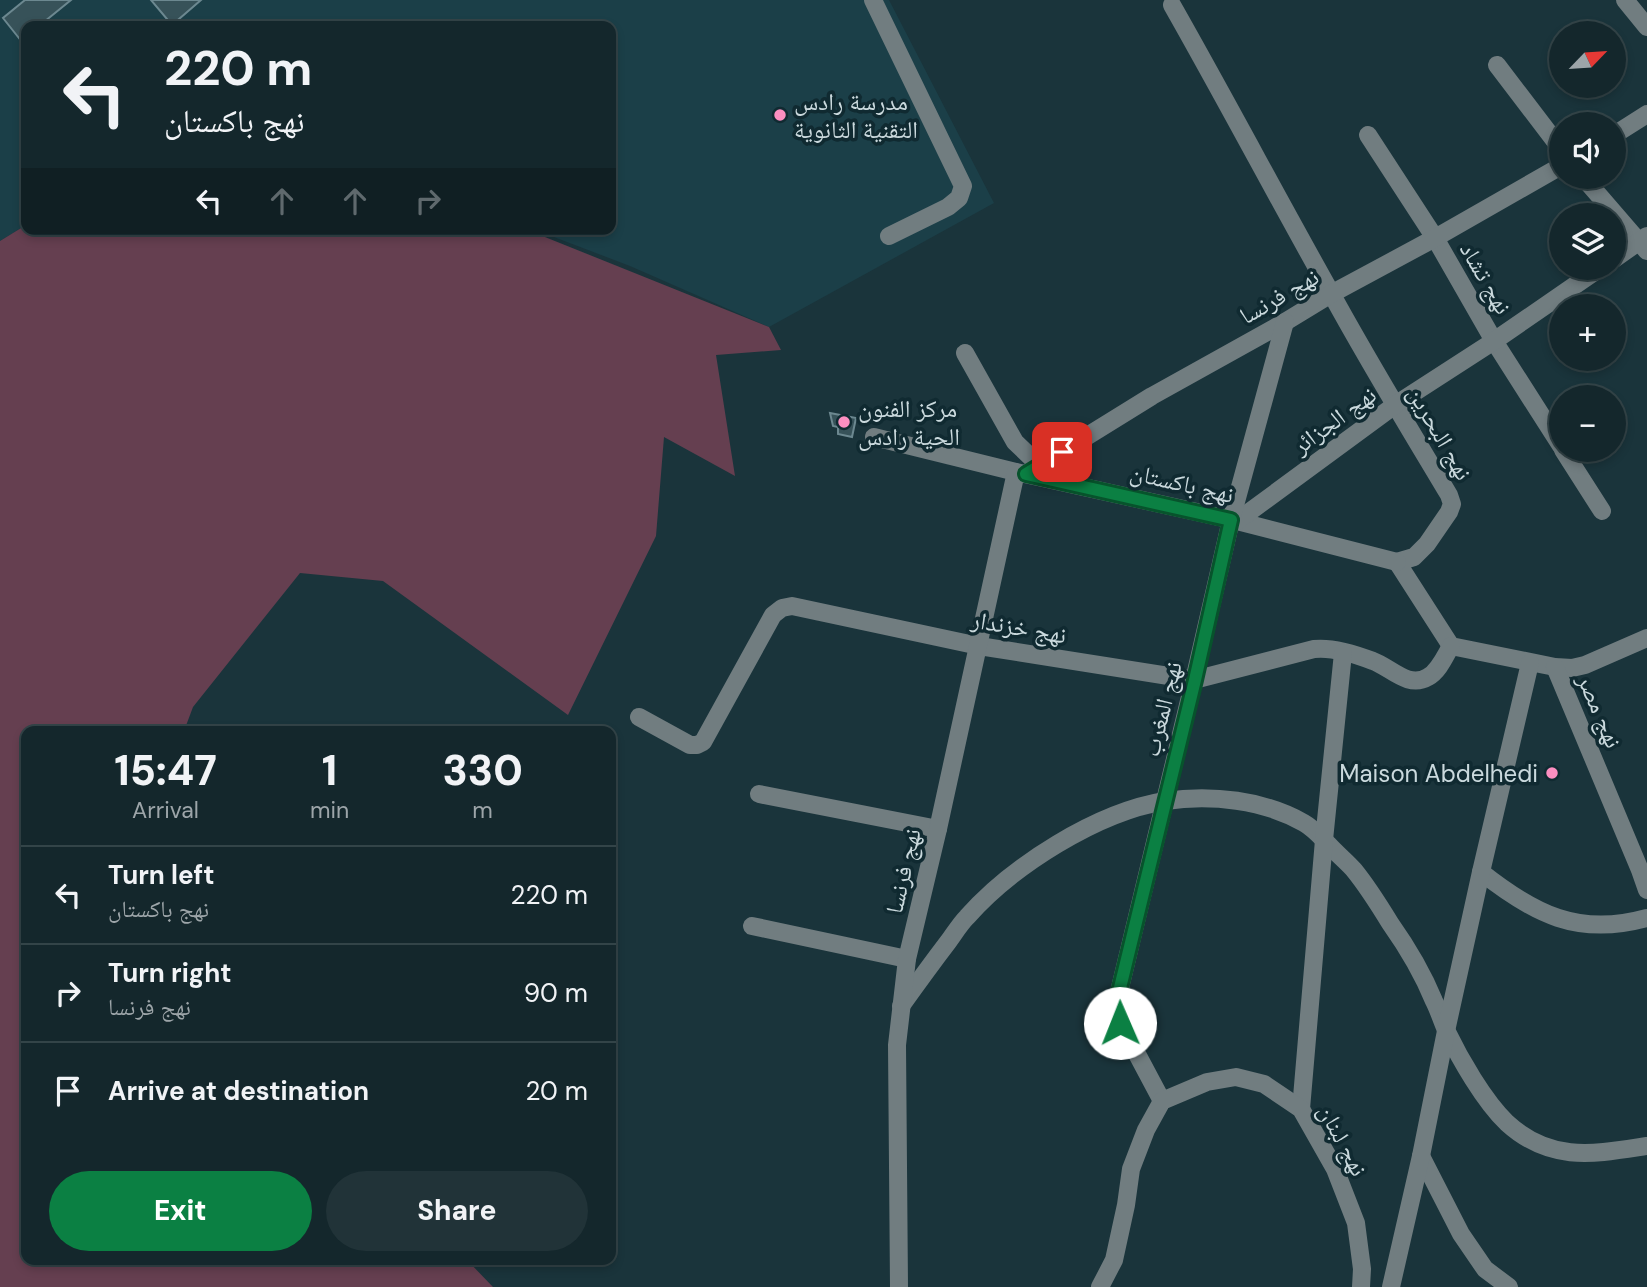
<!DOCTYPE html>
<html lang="en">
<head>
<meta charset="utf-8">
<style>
  :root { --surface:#14272c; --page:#213338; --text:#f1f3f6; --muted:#9da5a9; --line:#334448; --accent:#0b8043 }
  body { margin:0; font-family:"DM Sans","Noto Naskh Arabic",sans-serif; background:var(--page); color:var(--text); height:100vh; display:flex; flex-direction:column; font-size:26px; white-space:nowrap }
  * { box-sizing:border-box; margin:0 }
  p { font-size:23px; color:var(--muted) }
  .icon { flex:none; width:38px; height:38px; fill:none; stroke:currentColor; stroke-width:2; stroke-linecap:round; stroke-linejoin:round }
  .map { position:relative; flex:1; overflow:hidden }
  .drawer { position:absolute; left:21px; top:726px; width:595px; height:539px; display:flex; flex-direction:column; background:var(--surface); border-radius:14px; box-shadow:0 4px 10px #0003,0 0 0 2px var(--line) }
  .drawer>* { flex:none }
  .guide { position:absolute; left:21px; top:21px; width:595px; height:214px; border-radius:14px; box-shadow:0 4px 10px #0003,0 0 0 2px var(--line); background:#14272c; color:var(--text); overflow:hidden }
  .needle { width:46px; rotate:65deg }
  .buttons { position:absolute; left:1549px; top:21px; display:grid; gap:14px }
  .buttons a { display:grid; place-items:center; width:77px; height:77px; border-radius:50%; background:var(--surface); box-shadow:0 4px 10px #0003,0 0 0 2px var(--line); font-size:35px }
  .pin { position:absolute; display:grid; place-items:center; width:60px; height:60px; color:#fff; margin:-30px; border-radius:14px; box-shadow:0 4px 10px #0006 }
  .me { position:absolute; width:77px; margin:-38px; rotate:359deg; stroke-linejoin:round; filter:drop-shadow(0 0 5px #0008) }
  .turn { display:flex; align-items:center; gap:24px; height:147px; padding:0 28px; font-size:32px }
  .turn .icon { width:91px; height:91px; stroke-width:2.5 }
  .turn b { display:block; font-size:49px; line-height:60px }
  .lanes { display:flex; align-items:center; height:66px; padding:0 28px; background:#0003; justify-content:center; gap:35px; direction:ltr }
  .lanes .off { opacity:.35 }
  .eta { display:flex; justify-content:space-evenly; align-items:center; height:119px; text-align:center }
  .eta b { font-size:42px; font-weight:800; line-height:49px }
  .primary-button { display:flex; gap:14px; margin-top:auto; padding:14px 28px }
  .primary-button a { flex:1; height:80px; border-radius:42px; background:var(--accent); color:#fff; font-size:28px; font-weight:800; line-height:80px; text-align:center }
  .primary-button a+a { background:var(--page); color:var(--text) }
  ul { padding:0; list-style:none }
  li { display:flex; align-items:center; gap:21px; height:98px; padding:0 28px; border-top:2px solid var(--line) }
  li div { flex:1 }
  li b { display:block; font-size:26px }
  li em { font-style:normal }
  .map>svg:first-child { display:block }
  .built { fill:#1b3f48 }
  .green { fill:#653f50 }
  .building { fill:#375259; stroke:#6c8890; stroke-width:2 }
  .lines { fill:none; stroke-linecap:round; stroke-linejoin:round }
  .minor { stroke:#717d80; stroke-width:18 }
  .route-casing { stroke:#07532c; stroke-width:18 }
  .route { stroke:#0b8043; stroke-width:12 }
  .poi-dot { fill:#fc8fc1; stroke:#102a31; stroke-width:2.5 }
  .labels { text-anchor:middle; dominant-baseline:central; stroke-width:7; stroke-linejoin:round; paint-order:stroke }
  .poi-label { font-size:24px; fill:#cad9dd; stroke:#102a31; text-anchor:start }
  .street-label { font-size:24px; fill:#cad9dd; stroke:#102a31 }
</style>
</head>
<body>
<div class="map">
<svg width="1647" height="1287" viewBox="0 0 1647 1287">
  <rect width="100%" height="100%" fill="#1a343b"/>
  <path class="built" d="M 0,0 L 889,0 L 994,203 L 769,327 L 630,266 L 533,229 L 611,229 L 611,26 L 26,26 L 26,225 L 0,241 Z"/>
  <path class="green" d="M 26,225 L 26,229 L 525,229 L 769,327 L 781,350 L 716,355 L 735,476 L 664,437 L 656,536 L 568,715 L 383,581 L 300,573 L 193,707 L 184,731 L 26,732 L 26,1260 L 467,1260 L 493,1287 L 0,1287 L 0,241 Z"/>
  <g class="building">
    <path d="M 25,0 L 71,0 L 39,26 L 26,26 L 26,47 L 3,18 Z"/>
    <path d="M 151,0 L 201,0 L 172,25 Z"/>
    <path d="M 830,413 L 856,418 L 852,437 L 838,434 L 838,427 L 833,426 Z"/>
  </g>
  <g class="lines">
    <g class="minor">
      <path d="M 873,0 L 963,186 L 959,198 L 948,207 L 889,236"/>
      <path d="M 1625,0 L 1647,27"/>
      <path d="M 1172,5 C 1226,100 1277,197 1331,293 C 1368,361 1409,428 1449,495 L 1452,504 L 1449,512 L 1427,544 L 1414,557 L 1397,562 L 1451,646 L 1555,667 L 1572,668 L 1585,665 L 1647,638"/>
      <path d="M 1497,65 L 1561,149"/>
      <path d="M 1368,135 L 1435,238 L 1494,341 L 1561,446"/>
      <path d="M 1614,135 L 1647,114"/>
      <path d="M 1583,177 L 1647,251"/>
      <path d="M 1614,259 L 1647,236"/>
      <path d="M 965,353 L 1015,442 L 1039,465"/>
      <path d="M 874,437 L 1016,472 L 1237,521 L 1397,562"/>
      <path d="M 1563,450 L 1602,511"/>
      <path d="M 1026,474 L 1152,396 L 1285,322 L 1331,294 L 1435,238 L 1561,166"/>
      <path d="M 1237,521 L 1395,405 L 1494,341 L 1600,268"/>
      <path d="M 1555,667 L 1640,870 L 1647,890"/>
      <path d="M 639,717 L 690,745 L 697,745 L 703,742 L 773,615 L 782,608 L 792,606 L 979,646 L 1194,680 L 1314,649 C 1332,647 1355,654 1373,661 C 1390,667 1408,689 1428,677 C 1439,671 1445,656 1451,646"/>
      <path d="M 759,794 L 938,829"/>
      <path d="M 1481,872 C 1534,914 1578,937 1647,918"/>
      <path d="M 752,926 L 907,959"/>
      <path d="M 901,1006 C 916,985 932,963 948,942 C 954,934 960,924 967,917 C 1012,866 1097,812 1165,801 C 1211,794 1264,800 1304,823 C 1313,828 1321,837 1328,844 C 1336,853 1346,861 1354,870 C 1367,886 1379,905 1390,923 C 1407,947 1423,974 1434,1001 C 1439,1011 1442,1021 1446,1030 C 1460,1059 1484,1101 1507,1123 C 1551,1163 1594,1154 1647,1146"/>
      <path d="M 1162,1101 L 1120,1022 L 1117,1006 L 1119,992 L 1194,680 L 1231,520 L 1285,322"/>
      <path d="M 1301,1109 L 1324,840 L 1343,653"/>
      <path d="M 1421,1156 L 1461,1234 L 1485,1269 L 1509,1287"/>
      <path d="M 899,1287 L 897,1045 L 907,959 L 938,829 L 1016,472"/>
      <path d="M 1100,1287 L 1114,1260 L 1126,1205 L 1131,1169 L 1146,1130 L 1162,1101 L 1207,1082 L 1236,1077 L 1264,1084 L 1301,1109 L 1335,1169 L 1356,1223 L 1362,1269 L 1361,1287"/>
      <path d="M 1391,1287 L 1421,1156 L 1446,1031 L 1481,872 L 1530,663"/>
    </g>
  </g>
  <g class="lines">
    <defs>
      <path id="route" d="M 1062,452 L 1026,474 L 1231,520 L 1195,680 L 1119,992 L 1117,1006 L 1120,1023"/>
    </defs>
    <use href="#route" class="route-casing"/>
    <use href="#route" class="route"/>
  </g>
  <g class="poi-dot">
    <circle cx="780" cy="115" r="7"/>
    <circle cx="844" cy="422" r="7"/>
    <circle cx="1552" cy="773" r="7"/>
  </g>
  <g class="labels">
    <g class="poi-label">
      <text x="794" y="101">مدرسة رادس<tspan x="794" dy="28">التقنية الثانوية</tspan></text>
      <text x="858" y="408">مركز الفنون<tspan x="858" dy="28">الحية رادس</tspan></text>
      <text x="1538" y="773" text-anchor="end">Maison Abdelhedi</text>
    </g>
    <g class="street-label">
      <text transform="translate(1486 278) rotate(60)">نهج تشاد</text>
      <text transform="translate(1279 296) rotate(-30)">نهج فرنسا</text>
      <text transform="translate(1334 420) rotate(-36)">نهج الجزائر</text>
      <text transform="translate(1440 433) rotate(60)">نهج البحرين</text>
      <text transform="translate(1182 483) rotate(13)">نهج باكستان</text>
      <text transform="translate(1019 627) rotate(10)">نهج خزندار</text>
      <text transform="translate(1162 709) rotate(-76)">نهج المغرب</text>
      <text transform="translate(1600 711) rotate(67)">نهج مصر</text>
      <text transform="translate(903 871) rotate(-77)">نهج فرنسا</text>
      <text transform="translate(1343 1140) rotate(62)">نهج لبنان</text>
    </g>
  </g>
</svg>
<div class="buttons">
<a><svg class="needle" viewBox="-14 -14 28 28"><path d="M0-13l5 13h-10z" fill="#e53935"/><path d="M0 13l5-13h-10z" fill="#9da5a9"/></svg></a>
<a><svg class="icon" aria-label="sound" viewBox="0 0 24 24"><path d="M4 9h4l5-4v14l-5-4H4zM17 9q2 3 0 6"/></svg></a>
<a><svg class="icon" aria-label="layers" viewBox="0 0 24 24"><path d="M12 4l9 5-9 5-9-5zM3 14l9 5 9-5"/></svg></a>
<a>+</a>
<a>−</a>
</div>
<div class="pin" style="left:1062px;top:452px;background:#d93025"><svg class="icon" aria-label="arrive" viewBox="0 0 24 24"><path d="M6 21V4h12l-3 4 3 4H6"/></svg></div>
<svg class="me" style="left:1120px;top:1023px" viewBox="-20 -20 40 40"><circle r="19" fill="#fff"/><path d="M0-13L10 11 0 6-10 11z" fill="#0b8043"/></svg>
<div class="guide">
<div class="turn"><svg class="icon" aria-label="left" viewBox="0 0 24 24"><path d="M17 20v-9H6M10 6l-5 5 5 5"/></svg><div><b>220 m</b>نهج باكستان</div></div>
<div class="lanes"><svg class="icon" aria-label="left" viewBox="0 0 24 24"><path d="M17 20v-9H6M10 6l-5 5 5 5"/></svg><svg class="icon off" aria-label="ahead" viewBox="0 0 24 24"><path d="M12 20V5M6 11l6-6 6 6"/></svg><svg class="icon off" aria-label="ahead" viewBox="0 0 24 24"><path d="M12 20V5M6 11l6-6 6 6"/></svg><svg class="icon off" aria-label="right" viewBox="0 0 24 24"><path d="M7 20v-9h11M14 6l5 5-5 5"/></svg></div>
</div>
<section class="drawer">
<div class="eta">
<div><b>15:47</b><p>Arrival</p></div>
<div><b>1</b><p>min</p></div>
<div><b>330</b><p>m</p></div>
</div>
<ul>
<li><svg class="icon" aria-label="left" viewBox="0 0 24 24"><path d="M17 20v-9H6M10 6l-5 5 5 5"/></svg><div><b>Turn left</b><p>نهج باكستان</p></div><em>220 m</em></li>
<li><svg class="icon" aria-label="right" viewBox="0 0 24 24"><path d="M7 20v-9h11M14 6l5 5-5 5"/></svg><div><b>Turn right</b><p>نهج فرنسا</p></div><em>90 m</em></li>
<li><svg class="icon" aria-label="arrive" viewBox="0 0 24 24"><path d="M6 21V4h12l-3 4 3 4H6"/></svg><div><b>Arrive at destination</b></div><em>20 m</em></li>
</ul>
<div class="primary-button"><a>Exit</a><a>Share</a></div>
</section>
</div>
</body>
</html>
